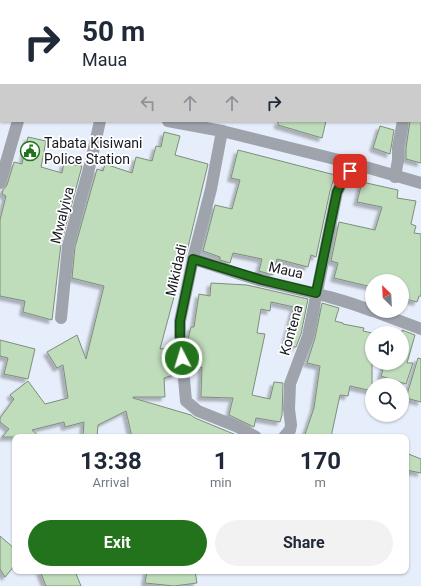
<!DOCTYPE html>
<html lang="en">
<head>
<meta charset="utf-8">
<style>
  :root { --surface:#fff; --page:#f2f2f3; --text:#1f2937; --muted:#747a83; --accent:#22731b }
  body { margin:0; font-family:Roboto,sans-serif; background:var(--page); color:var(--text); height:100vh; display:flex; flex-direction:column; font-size:15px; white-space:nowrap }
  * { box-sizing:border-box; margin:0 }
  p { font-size:13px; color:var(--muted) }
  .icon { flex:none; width:22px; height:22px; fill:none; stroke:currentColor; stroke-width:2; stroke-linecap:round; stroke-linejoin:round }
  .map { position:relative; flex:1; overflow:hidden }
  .sheet { position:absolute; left:12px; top:434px; width:397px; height:140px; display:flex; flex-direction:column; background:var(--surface); border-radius:8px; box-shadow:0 1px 3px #0004 }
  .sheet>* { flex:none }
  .top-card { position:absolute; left:0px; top:0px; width:421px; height:122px; box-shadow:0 1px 3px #0004; background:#fff; color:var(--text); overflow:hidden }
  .needle { width:26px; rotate:336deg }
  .controls { position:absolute; left:365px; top:274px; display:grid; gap:8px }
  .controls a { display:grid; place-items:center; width:44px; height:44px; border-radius:50%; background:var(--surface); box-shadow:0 1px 3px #0004; font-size:20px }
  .pin { position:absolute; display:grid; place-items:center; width:34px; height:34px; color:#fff; margin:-17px; border-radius:8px; box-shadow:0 2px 6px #0006 }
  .me { position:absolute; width:44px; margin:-22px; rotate:355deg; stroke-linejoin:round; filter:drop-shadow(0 0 3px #0008) }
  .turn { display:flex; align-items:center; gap:14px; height:84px; padding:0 16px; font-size:18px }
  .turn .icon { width:52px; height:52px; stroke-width:2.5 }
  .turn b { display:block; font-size:28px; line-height:34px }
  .lanes { display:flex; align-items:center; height:38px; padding:0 16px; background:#0003; justify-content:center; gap:20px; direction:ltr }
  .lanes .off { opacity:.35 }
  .eta { display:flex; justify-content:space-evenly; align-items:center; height:68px; text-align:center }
  .eta b { font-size:24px; font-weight:700; line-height:28px }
  .primary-button { display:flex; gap:8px; margin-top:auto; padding:8px 16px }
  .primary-button a { flex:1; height:46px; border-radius:24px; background:var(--accent); color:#fff; font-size:16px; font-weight:700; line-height:46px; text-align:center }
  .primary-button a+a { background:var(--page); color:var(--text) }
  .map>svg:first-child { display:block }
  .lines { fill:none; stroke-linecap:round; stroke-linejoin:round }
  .stream { stroke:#8b9bbe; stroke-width:4.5 }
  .building { fill:#bfdcbb; stroke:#7e8e7c; filter:url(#shadow) }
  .path { stroke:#8e949e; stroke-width:2.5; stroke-dasharray:3 3; stroke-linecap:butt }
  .minor { stroke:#9ea3ac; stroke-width:12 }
  .route-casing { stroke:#164b12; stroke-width:10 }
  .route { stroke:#22731b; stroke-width:7 }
  .labels { text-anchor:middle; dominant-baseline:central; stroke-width:3.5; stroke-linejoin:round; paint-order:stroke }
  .poi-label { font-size:14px; fill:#161921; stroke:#fff; text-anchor:start }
  .street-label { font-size:14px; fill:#161921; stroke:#fff }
</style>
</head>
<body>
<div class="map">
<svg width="421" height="586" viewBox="0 0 421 586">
  <defs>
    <filter id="shadow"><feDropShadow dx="-3.5" dy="3.5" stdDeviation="1" flood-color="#0004"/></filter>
  </defs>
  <rect width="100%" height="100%" fill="#e7eefb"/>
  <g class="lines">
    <g class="stream">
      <path d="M 260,0 L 264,1"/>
      <path d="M 405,1 L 406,0"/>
      <path d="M 420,48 L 421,48"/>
    </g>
  </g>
  <g class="building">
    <path d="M 278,121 L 326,121 L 322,138 L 278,125 Z"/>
    <path d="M 410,121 L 421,121 L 421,163 L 406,159 L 406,148 Z"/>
    <path d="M 380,126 L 394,130 L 390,154 L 373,148 Z"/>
    <path d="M 164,132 L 180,136 L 175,155 L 208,164 L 188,247 L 179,278 L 160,349 L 174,347 L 176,374 L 164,378 L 165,397 L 133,397 L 133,398 L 191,415 L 195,418 L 241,437 L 132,437 L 126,411 L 98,425 L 97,437 L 83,437 L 84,422 L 65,427 L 64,422 L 32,430 L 40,437 L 2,437 L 9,429 L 0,422 L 0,418 L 14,399 L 10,395 L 28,381 L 45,404 L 68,398 L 63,365 L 57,368 L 47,352 L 77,335 L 86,359 L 104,286 L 72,278 L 75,247 L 97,169 L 103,171 L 105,164 L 132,173 L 136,157 L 152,161 L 156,146 L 161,147 Z"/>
    <path d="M 28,137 L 46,141 L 41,167 L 62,173 L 64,163 L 82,166 L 61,244 L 52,320 L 23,312 L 25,301 L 0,296 L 0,220 L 6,196 L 2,194 L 3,190 L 7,185 L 14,162 L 22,164 Z"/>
    <path d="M 238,150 L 335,175 L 330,191 L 316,257 L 311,255 L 308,267 L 277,259 L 273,275 L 259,271 L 262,259 L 233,253 L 230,263 L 220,260 L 220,257 L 203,251 L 215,205 L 232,209 L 240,180 L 231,178 Z"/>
    <path d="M 362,182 L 398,190 L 397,198 L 416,201 L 411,224 L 416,226 L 414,233 L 421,234 L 421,296 L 419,296 L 417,302 L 402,298 L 402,281 L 372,281 L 372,287 L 334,278 L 338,263 L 331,261 L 339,222 L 375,230 L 382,207 L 357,202 Z"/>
    <path d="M 211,283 L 247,285 L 308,299 L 301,334 L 296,347 L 284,346 L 294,307 L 271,302 L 270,311 L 261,309 L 257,333 L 265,334 L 252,395 L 270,399 L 274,382 L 283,383 L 282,415 L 280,422 L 256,418 L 254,427 L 229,415 L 233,398 L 201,397 L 202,367 L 191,370 L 188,339 L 191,327 L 194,327 L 199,294 L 210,296 Z"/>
    <path d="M 322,303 L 339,308 L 335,321 L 343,323 L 343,324 L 364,328 L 363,331 L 372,333 L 372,391 L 350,386 L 348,396 L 340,395 L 331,437 L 304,437 L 314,408 L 320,366 L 307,363 L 315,338 Z"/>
    <path d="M 402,330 L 415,335 L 407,363 L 413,363 L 406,384 L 381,376 L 385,363 L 402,363 Z"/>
    <path d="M 0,340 L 35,349 L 28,379 L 4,374 L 8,358 L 0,356 Z"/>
    <path d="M 418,358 L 421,359 L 421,402 L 406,398 Z"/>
    <path d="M 406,453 L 421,459 L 421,473 L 406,470 Z"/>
    <path d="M 0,536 L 15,549 L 15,565 L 5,577 L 0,569 Z"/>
    <path d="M 40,571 L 75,571 L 81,586 L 46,586 Z"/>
    <path d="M 147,571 L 195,571 L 197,583 L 174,586 L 145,583 Z"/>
  </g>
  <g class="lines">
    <path class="path" d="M 403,1 L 404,0"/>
    <g class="minor">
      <path d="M 228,0 L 233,1"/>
      <path d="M 131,1 L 131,0"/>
      <path d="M 0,79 L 1,80"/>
      <path d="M 168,121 L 222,131 L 355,164 L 421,183"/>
      <path d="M 222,131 L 211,189 L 193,259 L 180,321 L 180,335 L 186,401 L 198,411 L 238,427 L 256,437"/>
      <path d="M 395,177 L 398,160 L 398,147 L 403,121"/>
      <path d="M 0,183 L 18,121"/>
      <path d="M 193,259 C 217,266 240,275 263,281 C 300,290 337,297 372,311"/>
      <path d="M 373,311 L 421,329"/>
      <path d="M 61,318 L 68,246 L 91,161 L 100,121"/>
      <path d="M 284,437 L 290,430 L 291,425 L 289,409 L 290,384 L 308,336 L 337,192 L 341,184 L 355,164"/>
    </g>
  </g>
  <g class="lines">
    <defs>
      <path id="route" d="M 182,358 L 180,335 L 180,321 L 193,259 L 262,280 L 316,293 L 337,192 L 341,184 L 350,171"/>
    </defs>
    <use href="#route" class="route-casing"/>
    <use href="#route" class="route"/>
  </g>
  <defs>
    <symbol id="civic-ring" viewBox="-11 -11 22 22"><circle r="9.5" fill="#fff" stroke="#22731b" stroke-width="1.5"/><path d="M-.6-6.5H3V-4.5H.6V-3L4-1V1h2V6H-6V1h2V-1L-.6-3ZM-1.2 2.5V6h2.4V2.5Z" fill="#22731b"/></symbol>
  </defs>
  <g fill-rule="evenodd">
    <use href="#civic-ring" x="19" y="140" width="22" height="22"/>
  </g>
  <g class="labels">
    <g class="poi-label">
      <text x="44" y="143">Tabata Kisiwani<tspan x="44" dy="16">Police Station</tspan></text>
    </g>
    <g class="street-label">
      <text transform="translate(62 215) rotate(-76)">Mwalyiva</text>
      <text transform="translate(176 270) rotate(-77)">Mikidadi</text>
      <text transform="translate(286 270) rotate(13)">Maua</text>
      <text transform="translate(291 330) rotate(-74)">Kontena</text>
    </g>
  </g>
</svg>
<div class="controls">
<a><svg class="needle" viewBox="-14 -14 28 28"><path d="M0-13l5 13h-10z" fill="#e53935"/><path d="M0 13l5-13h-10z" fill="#747a83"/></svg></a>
<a><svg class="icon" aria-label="sound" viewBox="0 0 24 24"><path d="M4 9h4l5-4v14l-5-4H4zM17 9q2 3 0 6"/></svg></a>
<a><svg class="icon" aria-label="search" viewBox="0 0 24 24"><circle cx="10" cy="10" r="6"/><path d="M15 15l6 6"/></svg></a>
</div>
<div class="pin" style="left:350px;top:171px;background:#d93025"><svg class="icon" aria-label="arrive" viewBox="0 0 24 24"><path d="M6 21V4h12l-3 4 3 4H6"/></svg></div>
<svg class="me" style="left:182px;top:358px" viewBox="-20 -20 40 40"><circle r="17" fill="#22731b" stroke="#fff" stroke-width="3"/><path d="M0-11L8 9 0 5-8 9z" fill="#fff"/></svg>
<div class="top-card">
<div class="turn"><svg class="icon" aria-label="right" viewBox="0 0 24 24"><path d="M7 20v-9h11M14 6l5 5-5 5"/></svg><div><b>50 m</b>Maua</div></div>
<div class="lanes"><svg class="icon off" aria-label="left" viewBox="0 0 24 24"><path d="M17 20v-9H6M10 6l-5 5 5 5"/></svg><svg class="icon off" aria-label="ahead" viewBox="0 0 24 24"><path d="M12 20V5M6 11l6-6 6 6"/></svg><svg class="icon off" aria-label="ahead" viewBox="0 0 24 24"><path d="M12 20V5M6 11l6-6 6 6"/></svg><svg class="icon" aria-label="right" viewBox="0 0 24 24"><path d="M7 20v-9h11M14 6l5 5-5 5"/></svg></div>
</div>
<section class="sheet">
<div class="eta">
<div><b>13:38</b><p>Arrival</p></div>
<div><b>1</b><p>min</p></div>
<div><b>170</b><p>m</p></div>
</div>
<div class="primary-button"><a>Exit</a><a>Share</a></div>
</section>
</div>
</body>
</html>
